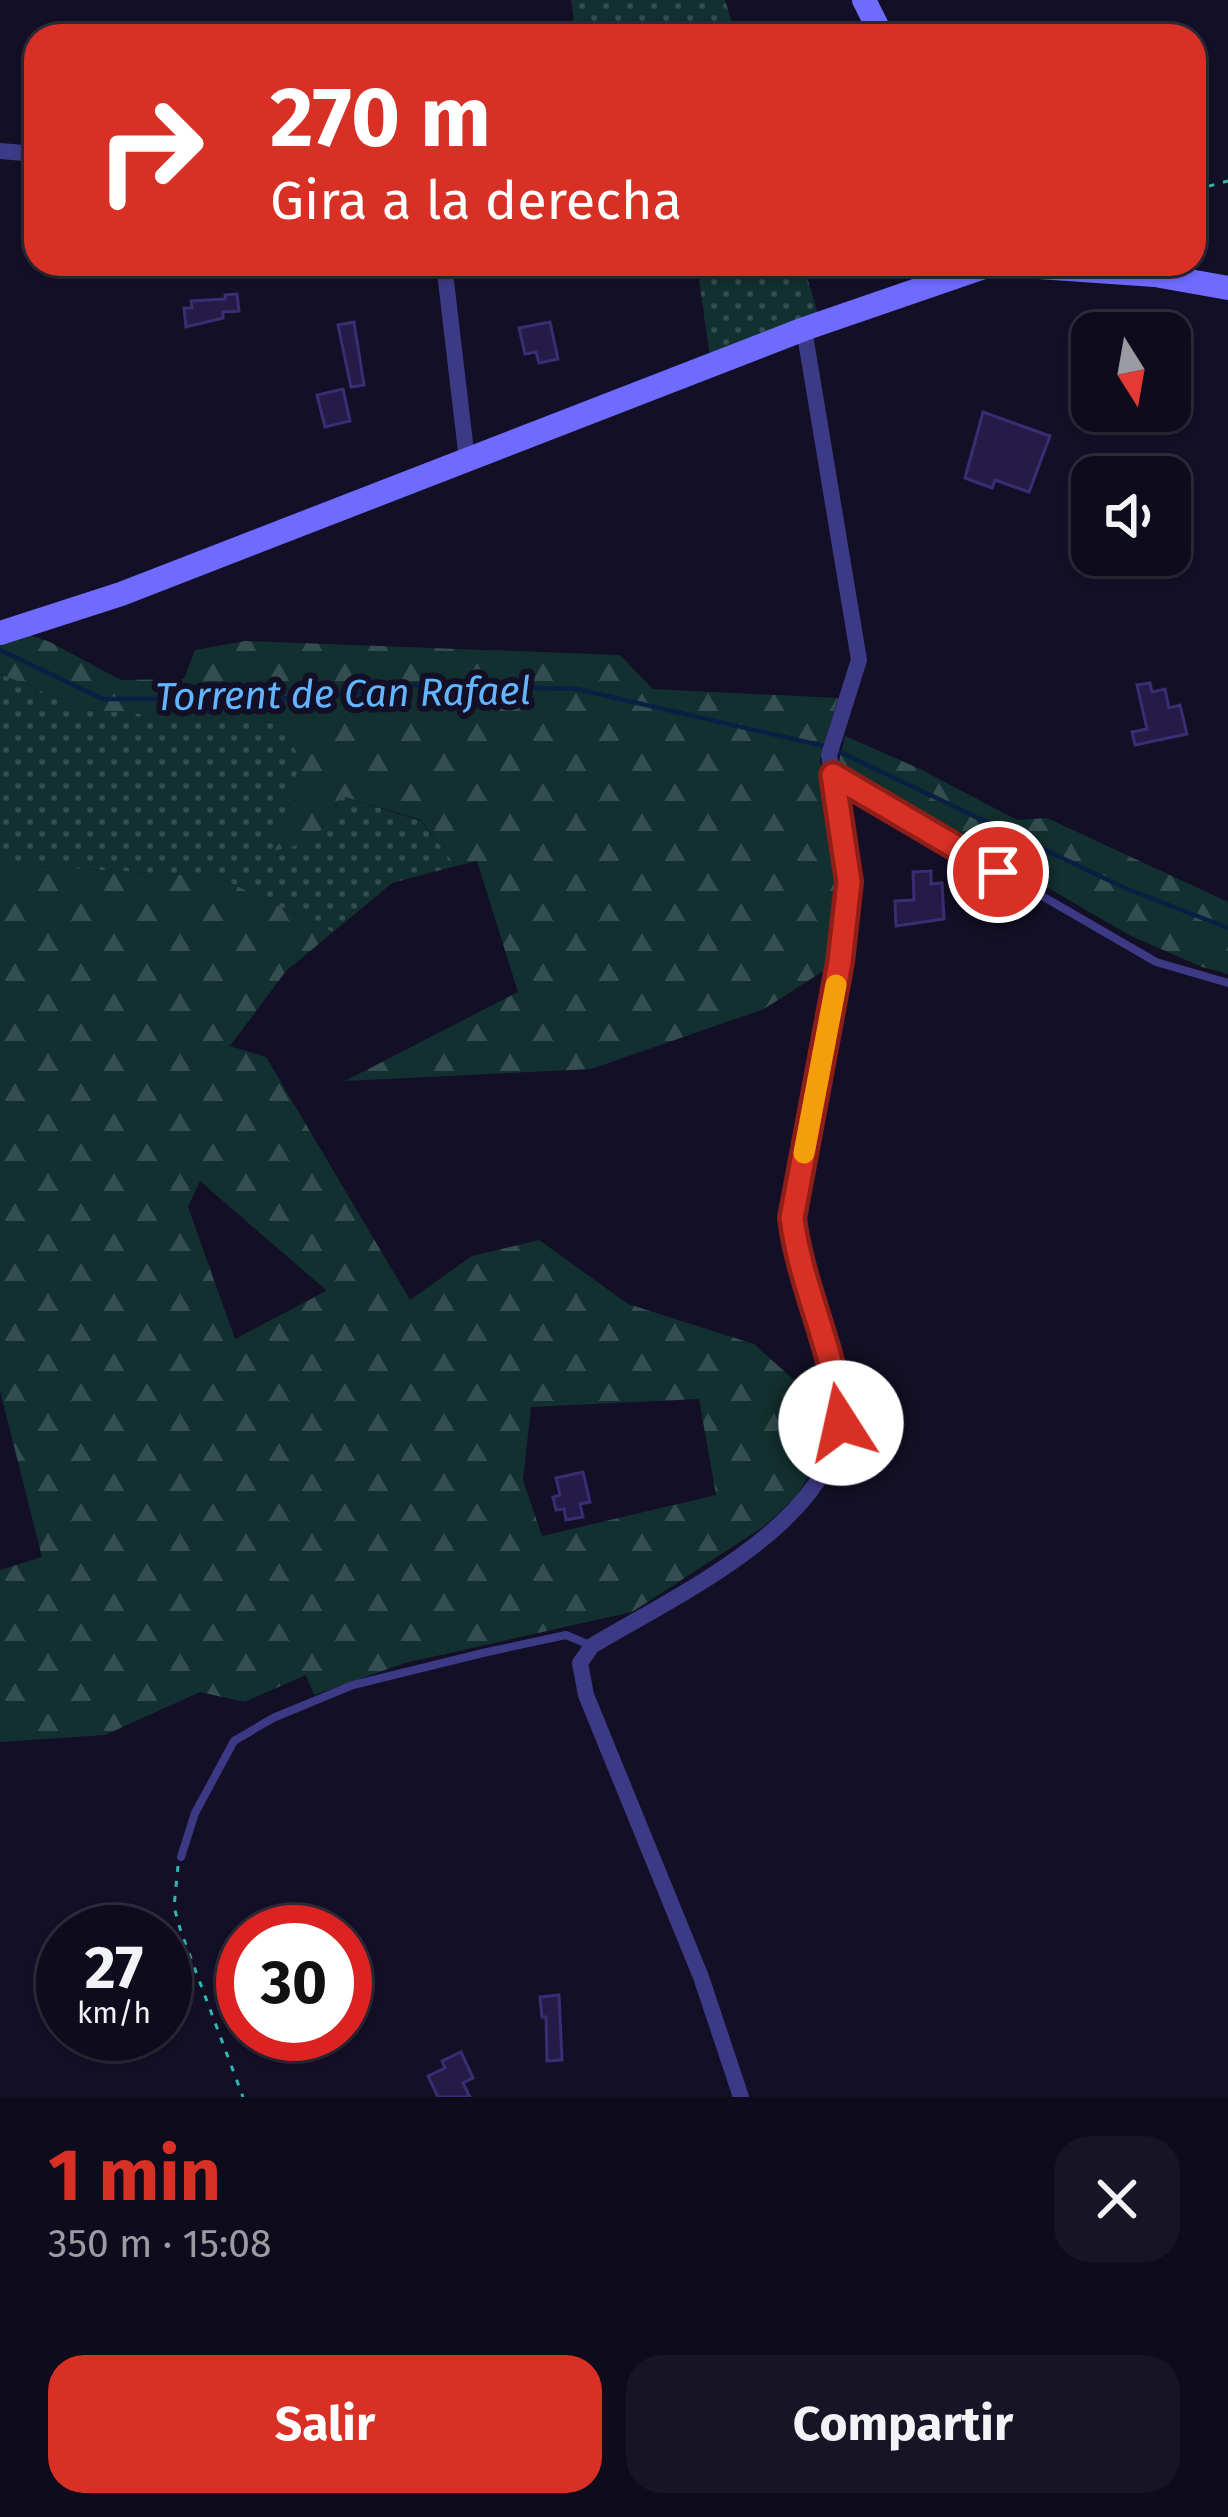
<!DOCTYPE html>
<html lang="es">
<head>
<meta charset="utf-8">
<style>
  :root { --surface:#0e0b1c; --page:#171425; --text:#f1f3f6; --muted:#9b9ba3; --line:#2e2b3b; --accent:#d93025 }
  body { margin:0; font-family:"Fira Sans",sans-serif; background:var(--page); color:var(--text); height:100vh; display:flex; flex-direction:column; font-size:45px; white-space:nowrap }
  * { box-sizing:border-box; margin:0 }
  p { font-size:39px; color:var(--muted) }
  .icon { flex:none; width:66px; height:66px; fill:none; stroke:currentColor; stroke-width:2; stroke-linecap:round; stroke-linejoin:round }
  .map { position:relative; height:2097px; overflow:hidden }
  .panel { display:flex; flex-direction:column; background:var(--surface); flex:1 }
  .panel>* { flex:none }
  .top-card { position:absolute; left:24px; top:24px; width:1182px; height:252px; border-radius:36px; box-shadow:0 3px 9px #0004,0 0 0 3px var(--line); background:#d93025; color:#fff; overflow:hidden }
  .needle { width:78px; rotate:169deg }
  .fabs { position:absolute; left:1071px; top:312px; display:grid; gap:24px }
  .fabs a { display:grid; place-items:center; width:120px; height:120px; border-radius:24px; background:var(--surface); box-shadow:0 3px 9px #0004,0 0 0 3px var(--line); font-size:60px }
  .speed { position:absolute; left:36px; top:1905px; display:flex; gap:24px; font-size:60px; font-weight:700; text-align:center }
  .speed>* { display:grid; place-content:center; width:156px; height:156px; border-radius:50%; background:var(--surface); box-shadow:0 3px 9px #0004,0 0 0 3px var(--line); line-height:1 }
  .speed small { font-size:30px; font-weight:400 }
  .speed .limit { border:18px solid #d22; background:#fff; color:#111 }
  .pin { position:absolute; display:grid; place-items:center; width:102px; height:102px; color:#fff; margin:-51px; border:6px solid #fff; border-radius:50%; box-shadow:0 3px 12px #0007 }
  .me { position:absolute; width:132px; margin:-66px; rotate:350deg; stroke-linejoin:round; filter:drop-shadow(0 0 9px #0008) }
  .turn { display:flex; align-items:center; gap:42px; height:252px; padding:0 48px; font-size:54px }
  .turn .icon { width:156px; height:156px; stroke-width:2.5 }
  .turn b { display:block; font-size:84px; line-height:102px }
  .round { display:grid; place-items:center; flex:none; width:126px; height:126px; border-radius:36px; background:var(--page) }
  .head { display:flex; align-items:center; justify-content:space-between; height:204px; padding:0 48px }
  h1 { font-size:72px; font-weight:700; line-height:90px; color:var(--accent) }
  .action { display:flex; gap:24px; margin-top:auto; padding:24px 48px }
  .action a { flex:1; height:138px; border-radius:36px; background:var(--accent); color:#fff; font-size:48px; font-weight:700; line-height:138px; text-align:center }
  .action a+a { background:var(--page); color:var(--text) }
  .map>svg:first-child { display:block }
  .grass { fill:url(#grass-dots) }
  .forest { fill:url(#forest-firs); fill-rule:evenodd }
  .lines { fill:none; stroke-linecap:round; stroke-linejoin:round }
  .stream { stroke:#0a1f44; stroke-width:4.5 }
  .building { fill:#241b47; stroke:#3b2d73; stroke-width:3 }
  .path { stroke:#2fb8b0; stroke-width:3; stroke-dasharray:6 9; stroke-linecap:butt }
  .lane { stroke:#3d3a85; stroke-width:8 }
  .street { stroke:#3d3a85; stroke-width:16 }
  .secondary { stroke:#6f6bff; stroke-width:24 }
  .route-casing { stroke:#8d1f18; stroke-width:30 }
  .route { stroke:#d93025; stroke-width:21 }
  .slow { stroke:#f59e0b; stroke-width:21 }
  .labels { text-anchor:middle; dominant-baseline:central; stroke-width:12; stroke-linejoin:round; paint-order:stroke }
  .water-label { font-size:39px; font-style:italic; fill:#62b6ff; stroke:#130f26 }
</style>
</head>
<body>
<div class="map">
<svg width="1228" height="2097" viewBox="0 0 1228 2097">
  <defs>
    <pattern id="grass-dots" width="8" height="8" patternUnits="userSpaceOnUse" patternTransform="scale(3)"><rect width="8" height="8" fill="#12302f"/><path d="M2 2h.1M6 6h.1" fill="none" stroke="#344d4e" stroke-width="1.8" stroke-linecap="round"/></pattern>
    <pattern id="forest-firs" width="22" height="20" patternUnits="userSpaceOnUse" patternTransform="scale(3)"><rect width="22" height="20" fill="#12302f"/><path d="M5 1l3.5 6h-7zM16 11l3.5 6h-7z" fill="#344d4e"/></pattern>
  </defs>
  <rect width="100%" height="100%" fill="#130f26"/>
  <g class="grass">
    <path d="M 571,0 L 725,0 L 736,36 L 576,36 Z"/>
    <path d="M 697,264 L 803,264 L 819,317 L 710,358 Z"/>
    <path d="M 0,674 L 89,710 L 286,724 L 300,762 L 314,841 L 342,796 L 421,821 L 456,866 L 392,883 L 333,932 L 218,877 L 0,864 Z"/>
  </g>
  <g class="forest">
    <path d="M 0,624 L 50,642 L 121,680 L 184,679 L 195,650 L 245,641 L 620,655 L 653,689 L 838,698 L 820,759 L 839,882 L 831,966 L 764,1009 L 591,1069 L 345,1081 L 518,992 L 477,861 L 456,866 L 421,820 L 342,796 L 314,841 L 273,851 L 300,762 L 285,724 L 89,710 L 0,674 Z"/>
    <path d="M 845,736 L 920,769 L 1017,820 L 1047,818 L 1228,902 L 1228,974 L 1202,967 L 1129,935 L 838,766 Z"/>
    <path d="M 0,864 L 218,877 L 333,932 L 286,971 L 230,1046 L 266,1057 L 410,1300 L 472,1256 L 539,1240 L 628,1304 L 754,1344 L 824,1407 L 830,1437 L 797,1496 L 763,1527 L 632,1612 L 405,1663 L 314,1695 L 306,1675 L 244,1702 L 200,1692 L 105,1735 L 0,1742 L 0,1570 L 42,1557 L 0,1391 ZM 200,1181 L 326,1290 L 326,1291 L 235,1339 L 188,1207 ZM 699,1399 L 716,1495 L 542,1536 L 523,1480 L 531,1407 Z"/>
  </g>
  <g class="lines">
    <g class="stream">
      <path d="M 0,650 L 103,699 L 310,698 L 418,685 L 577,689 L 828,747"/>
      <path d="M 838,751 L 1127,889 L 1228,928"/>
    </g>
  </g>
  <g class="building">
    <path d="M 237,294 L 239,311 L 223,312 L 223,318 L 186,327 L 184,308 L 192,308 L 191,301 L 225,299 L 225,295 Z"/>
    <path d="M 354,322 L 364,385 L 351,387 L 338,325 Z"/>
    <path d="M 550,322 L 558,359 L 539,363 L 536,352 L 525,354 L 519,328 Z"/>
    <path d="M 343,389 L 350,421 L 325,427 L 317,395 Z"/>
    <path d="M 983,412 L 1050,436 L 1029,492 L 995,480 L 992,488 L 965,478 Z"/>
    <path d="M 1150,683 L 1152,692 L 1165,689 L 1169,708 L 1180,705 L 1187,734 L 1135,745 L 1132,732 L 1147,729 L 1137,685 Z"/>
    <path d="M 931,871 L 931,884 L 942,883 L 944,919 L 896,926 L 895,901 L 914,900 L 913,872 Z"/>
    <path d="M 583,1472 L 590,1502 L 580,1504 L 583,1517 L 566,1520 L 564,1509 L 556,1510 L 553,1497 L 560,1495 L 556,1478 Z"/>
    <path d="M 559,1995 L 562,2060 L 547,2061 L 546,2017 L 542,2017 L 540,1997 Z"/>
    <path d="M 461,2052 L 473,2078 L 463,2083 L 470,2097 L 438,2097 L 428,2076 L 445,2068 L 442,2061 Z"/>
  </g>
  <g class="lines">
    <g class="path">
      <path d="M 1194,190 L 1228,181"/>
      <path d="M 178,1866 L 174,1907 L 181,1932 L 243,2097"/>
    </g>
    <g class="lane">
      <path d="M 833,775 L 1156,962 L 1228,983"/>
      <path d="M 181,1857 L 195,1813 L 234,1741 L 273,1718 L 353,1685 L 487,1652 L 566,1635 L 592,1646"/>
    </g>
    <g class="street">
      <path d="M 0,151 L 36,154"/>
      <path d="M 444,264 L 467,460"/>
      <path d="M 741,2097 L 701,1977 L 586,1695 L 580,1663 L 592,1646 C 677,1594 863,1512 839,1388 C 827,1330 799,1277 792,1218 L 840,962 L 849,882 L 829,755 L 859,660 L 804,329"/>
    </g>
    <g class="secondary">
      <path d="M 864,0 L 882,36"/>
      <path d="M 995,264 L 1155,275 L 1228,288"/>
      <path d="M 0,633 L 121,594 L 804,329 L 993,264"/>
    </g>
  </g>
  <g class="lines">
    <defs>
      <path id="route" d="M 841,1423 C 836,1352 801,1289 792,1218 L 840,962 L 849,882 L 833,775 L 998,872"/>
    </defs>
    <use href="#route" class="route-casing"/>
    <use href="#route" class="route"/>
    <path class="slow" d="M 804,1153 L 836,985"/>
  </g>
  <g class="labels">
    <g class="water-label">
      <text transform="translate(343 694) rotate(-1)">Torrent de Can Rafael</text>
    </g>
  </g>
</svg>
<div class="fabs">
<a><svg class="needle" viewBox="-14 -14 28 28"><path d="M0-13l5 13h-10z" fill="#e53935"/><path d="M0 13l5-13h-10z" fill="#9b9ba3"/></svg></a>
<a><svg class="icon" aria-label="sound" viewBox="0 0 24 24"><path d="M4 9h4l5-4v14l-5-4H4zM17 9q2 3 0 6"/></svg></a>
</div>
<div class="speed"><div>27<small>km/h</small></div><div class="limit">30</div></div>
<div class="pin" style="left:998px;top:872px;background:#d93025"><svg class="icon" aria-label="arrive" viewBox="0 0 24 24"><path d="M6 21V4h12l-3 4 3 4H6"/></svg></div>
<svg class="me" style="left:841px;top:1423px" viewBox="-20 -20 40 40"><circle r="19" fill="#fff"/><path d="M0-13L10 11 0 6-10 11z" fill="#d93025"/></svg>
<div class="top-card">
<div class="turn"><svg class="icon" aria-label="right" viewBox="0 0 24 24"><path d="M7 20v-9h11M14 6l5 5-5 5"/></svg><div><b>270 m</b>Gira a la derecha</div></div>
</div>
</div>
<section class="panel">
<div class="head"><div><h1>1 min</h1><p>350 m · 15:08</p></div><a class="round"><svg class="icon" aria-label="close" viewBox="0 0 24 24"><path d="M6 6l12 12M18 6L6 18"/></svg></a></div>
<div class="action"><a>Salir</a><a>Compartir</a></div>
</section>
</body>
</html>
